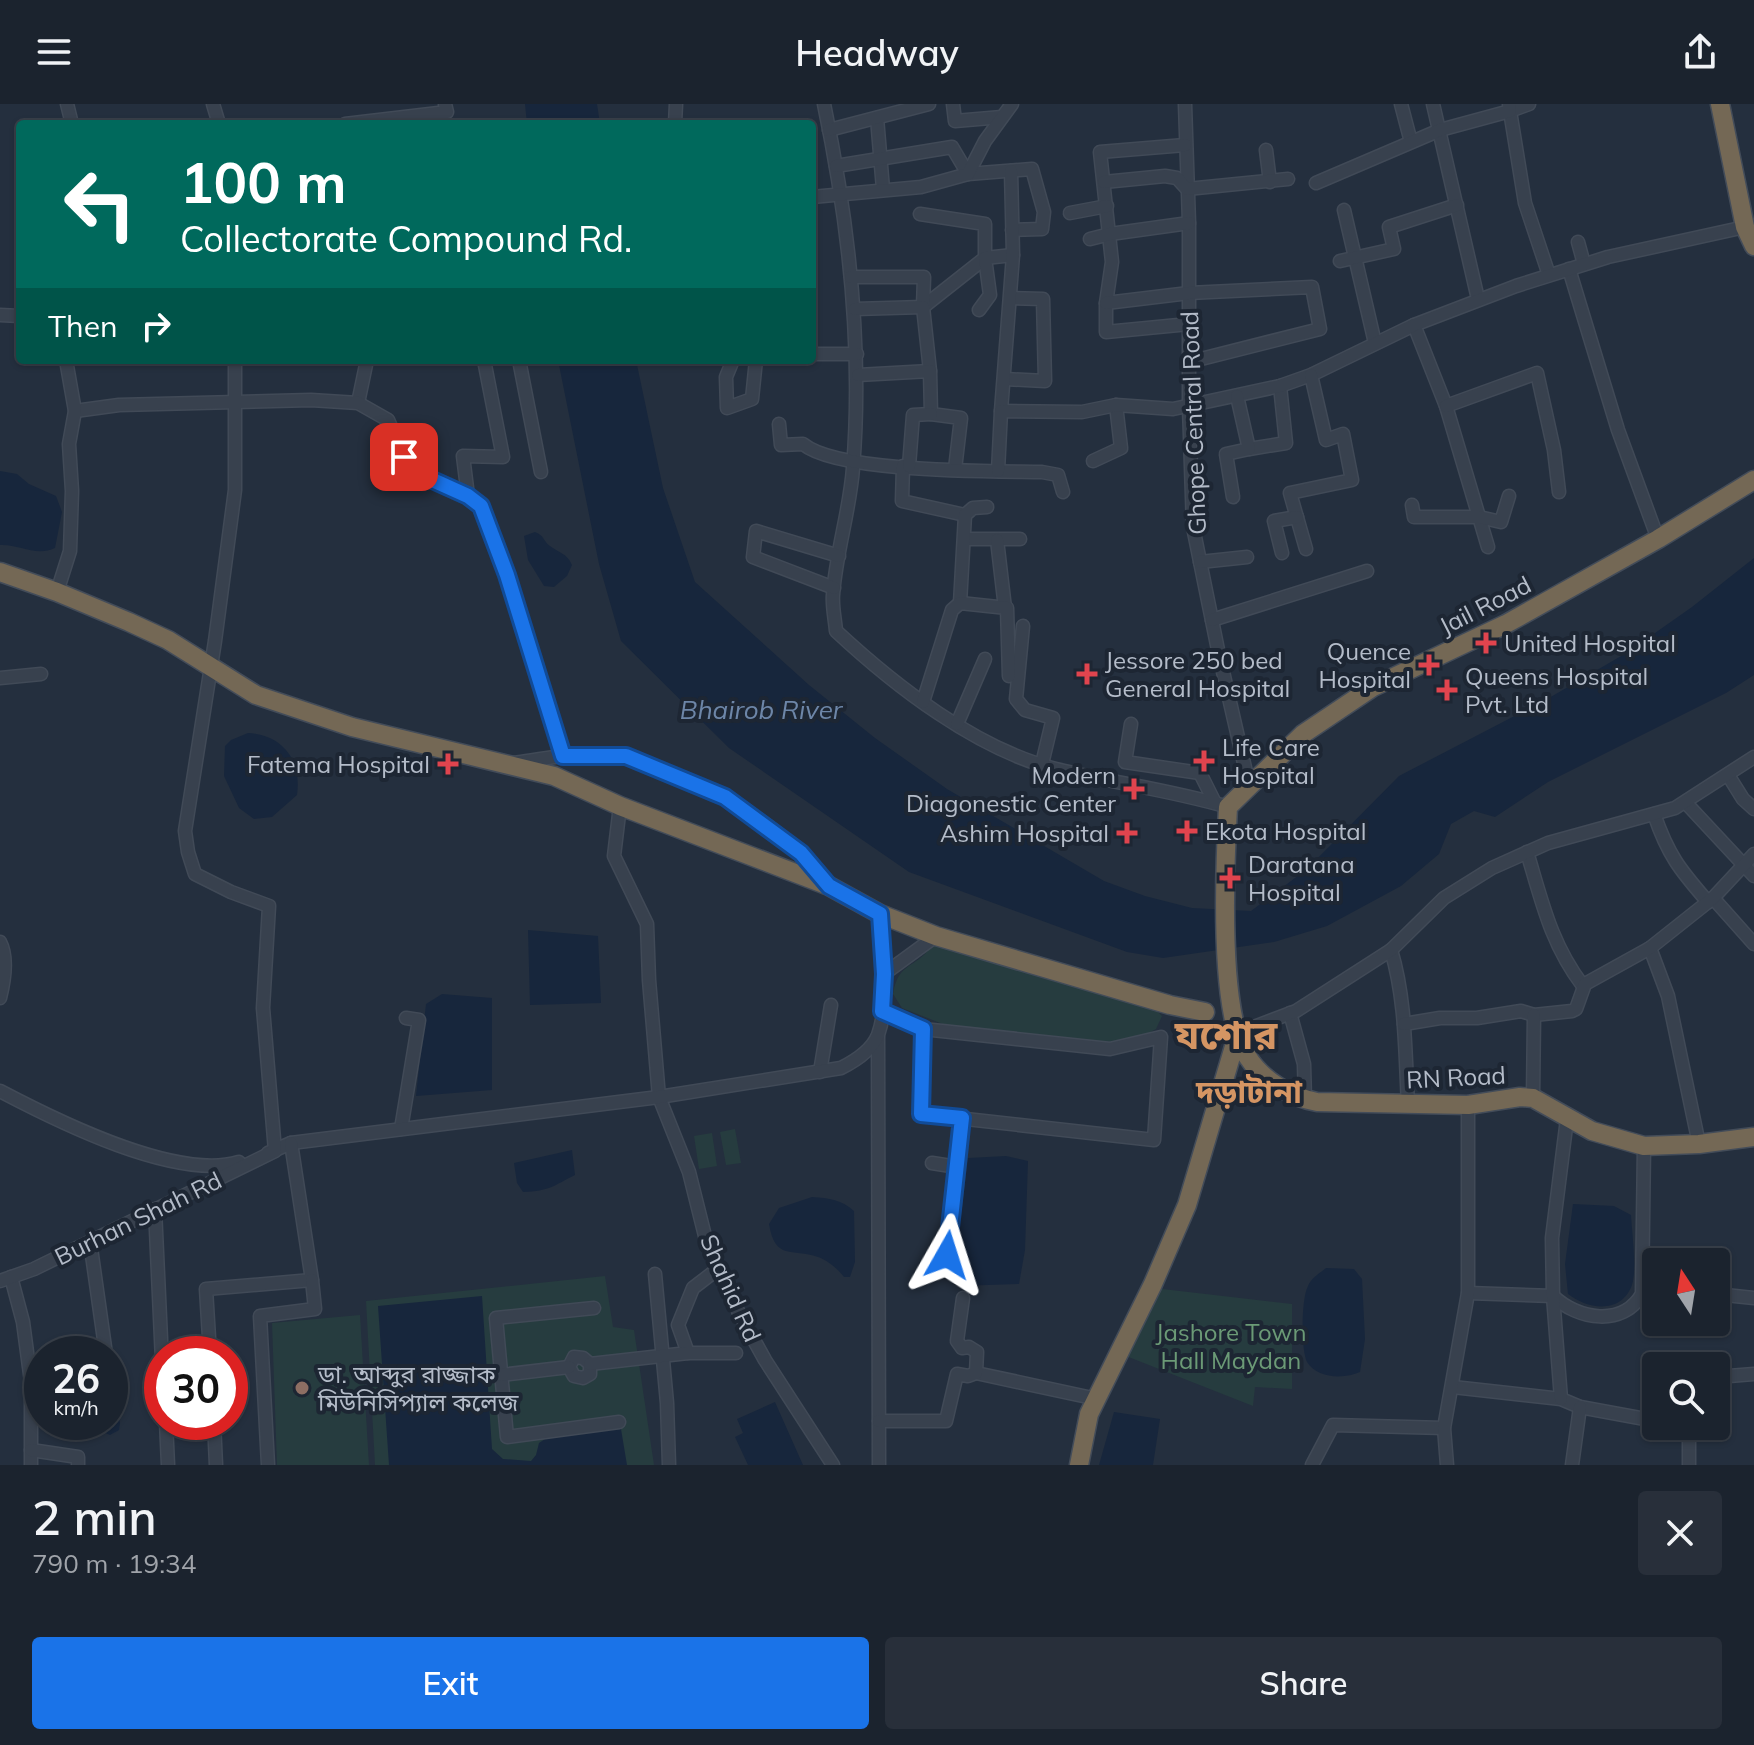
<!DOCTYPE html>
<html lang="en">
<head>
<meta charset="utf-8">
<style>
  :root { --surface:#1b232e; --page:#282f3a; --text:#f1f3f6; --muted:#a0a4aa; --line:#39404a; --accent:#1a73e8 }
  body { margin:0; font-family:Mulish,"Noto Sans Bengali",sans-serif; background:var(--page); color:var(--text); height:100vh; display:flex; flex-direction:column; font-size:30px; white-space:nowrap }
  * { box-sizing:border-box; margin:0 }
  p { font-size:26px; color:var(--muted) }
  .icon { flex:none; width:44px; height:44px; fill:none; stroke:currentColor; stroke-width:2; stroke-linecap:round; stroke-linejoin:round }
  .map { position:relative; height:1361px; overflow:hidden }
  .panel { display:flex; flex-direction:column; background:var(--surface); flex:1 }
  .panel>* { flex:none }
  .top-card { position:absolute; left:16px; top:16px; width:800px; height:244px; border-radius:8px; box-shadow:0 2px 6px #0004,0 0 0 2px var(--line); background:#00695c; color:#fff; overflow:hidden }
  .needle { width:52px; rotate:348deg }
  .controls { position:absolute; left:1642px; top:1144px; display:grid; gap:16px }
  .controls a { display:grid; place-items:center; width:88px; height:88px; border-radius:8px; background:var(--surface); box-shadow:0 2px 6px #0004,0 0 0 2px var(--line); font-size:40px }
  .speed { position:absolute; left:24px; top:1232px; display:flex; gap:16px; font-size:40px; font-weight:700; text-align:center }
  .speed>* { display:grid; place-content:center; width:104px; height:104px; border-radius:50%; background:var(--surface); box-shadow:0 2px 6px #0004,0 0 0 2px var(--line); line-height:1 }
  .speed small { font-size:20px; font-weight:400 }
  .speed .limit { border:12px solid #d22; background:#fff; color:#111 }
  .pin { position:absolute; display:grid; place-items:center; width:68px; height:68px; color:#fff; margin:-34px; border-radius:16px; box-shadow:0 4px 12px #0006 }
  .me { position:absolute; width:88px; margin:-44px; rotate:6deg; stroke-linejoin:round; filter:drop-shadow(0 0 6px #0008) }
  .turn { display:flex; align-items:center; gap:28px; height:168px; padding:0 32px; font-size:36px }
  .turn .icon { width:104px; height:104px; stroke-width:2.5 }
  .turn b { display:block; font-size:56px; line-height:68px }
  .then { display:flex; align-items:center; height:76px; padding:0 32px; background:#0003; gap:16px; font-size:30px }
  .round { display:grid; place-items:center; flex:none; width:84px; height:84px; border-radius:8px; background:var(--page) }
  .head { display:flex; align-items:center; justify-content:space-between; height:136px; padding:0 32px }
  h1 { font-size:48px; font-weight:600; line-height:60px }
  .cta { display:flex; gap:16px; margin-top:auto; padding:16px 32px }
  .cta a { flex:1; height:92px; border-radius:8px; background:var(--accent); color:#fff; font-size:32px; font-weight:600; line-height:92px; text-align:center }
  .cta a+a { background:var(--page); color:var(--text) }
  header { display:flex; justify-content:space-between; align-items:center; height:104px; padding:0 32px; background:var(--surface); font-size:36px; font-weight:600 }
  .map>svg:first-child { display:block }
  .green { fill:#263c3f }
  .water { fill:#17263c }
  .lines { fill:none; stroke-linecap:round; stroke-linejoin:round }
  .minor-casing { stroke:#414a57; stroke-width:15 }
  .highway-casing { stroke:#434c59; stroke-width:21 }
  .minor { stroke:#38414e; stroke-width:12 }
  .highway { stroke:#746855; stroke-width:18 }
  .route-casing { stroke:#114b97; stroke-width:20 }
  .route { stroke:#1a73e8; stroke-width:14 }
  .health-dot { fill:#e0444e; stroke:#1d2633; stroke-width:3 }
  .education-dot { fill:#8d6e63; stroke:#1d2633; stroke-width:3 }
  .labels { text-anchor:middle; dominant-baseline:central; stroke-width:8; stroke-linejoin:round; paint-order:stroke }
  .street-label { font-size:24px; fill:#b4bcc9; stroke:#1d2633 }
  .poi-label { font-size:24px; fill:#b4bcc9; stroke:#1d2633; text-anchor:start }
  .park-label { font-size:24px; fill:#6b9a76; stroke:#1d2633 }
  .water-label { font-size:26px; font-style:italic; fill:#6d86a8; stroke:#1d2633 }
  .district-label { font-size:32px; font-weight:bold; fill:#d59563; stroke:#1d2633 }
  .town-label { font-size:40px; font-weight:bold; fill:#d59563; stroke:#1d2633 }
</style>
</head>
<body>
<header><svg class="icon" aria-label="menu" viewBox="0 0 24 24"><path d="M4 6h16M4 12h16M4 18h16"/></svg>Headway<svg class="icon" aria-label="share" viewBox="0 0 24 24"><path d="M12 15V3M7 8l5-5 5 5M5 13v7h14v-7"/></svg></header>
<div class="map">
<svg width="1754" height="1361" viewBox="0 0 1754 1361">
  <rect width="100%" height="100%" fill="#242f3e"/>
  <g class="green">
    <path d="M 937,835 L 1151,901 L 1162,912 L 1156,925 L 1142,933 L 1111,942 L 948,922 L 902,904 L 893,890 C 898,862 909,865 925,850 C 929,845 932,839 937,835 Z"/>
    <path d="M 735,1025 L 741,1059 L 726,1061 L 720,1028 Z"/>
    <path d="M 712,1029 L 717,1062 L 699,1065 L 694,1032 Z"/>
    <path d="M 605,1172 L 613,1223 L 634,1226 L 654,1361 L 375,1361 L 366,1197 Z"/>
    <path d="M 1154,1184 L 1292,1200 L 1292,1285 L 1255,1283 L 1253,1302 L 1126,1252 Z"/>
    <path d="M 360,1211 L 369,1361 L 277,1361 L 272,1219 Z"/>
  </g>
  <g class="water">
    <path d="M 525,0 L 597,0 L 600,20 L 527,20 Z"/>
    <path d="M 558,256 L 636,256 L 663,384 L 695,478 L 809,581 L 875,634 L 947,685 L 1104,777 L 1145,792 L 1192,804 L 1251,807 L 1307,765 L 1399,672 L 1549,594 L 1628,548 L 1692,503 L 1754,454 L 1754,571 L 1726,589 L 1548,678 L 1495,713 L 1474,707 L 1451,720 L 1439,750 L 1401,782 L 1327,822 L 1274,838 L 1163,854 L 1127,848 L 909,768 L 729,644 L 621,537 L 599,460 Z"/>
    <path d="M 0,367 L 17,370 L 29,380 L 56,392 L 62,408 L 55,444 C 36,453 19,440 0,441 Z"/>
    <path d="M 535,428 C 545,432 543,437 550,442 C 559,449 567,449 572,461 L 567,472 L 554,483 L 544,482 L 528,456 L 524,432 Z"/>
    <path d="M 248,629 C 283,631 302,657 297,691 L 272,713 L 254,715 L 239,704 L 224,672 L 225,642 L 231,636 Z"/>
    <path d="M 528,826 L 598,832 L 601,899 L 530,901 Z"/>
    <path d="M 442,890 L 492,894 L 492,986 L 416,992 L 426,900 Z"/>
    <path d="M 572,1046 L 575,1071 C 553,1082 550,1087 523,1088 L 517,1079 L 514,1059 Z"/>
    <path d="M 1006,1052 L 1028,1057 L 1025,1146 L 1019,1180 L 958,1182 L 956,1154 L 968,1054 Z"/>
    <path d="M 812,1093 C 829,1094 842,1096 854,1107 L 855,1158 L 850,1173 L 844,1173 C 838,1165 827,1156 818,1153 C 792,1144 775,1157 769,1120 L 779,1104 Z"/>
    <path d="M 1573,1100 L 1614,1102 L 1631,1111 C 1632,1130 1637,1164 1632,1181 C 1621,1211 1587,1205 1568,1190 L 1565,1160 Z"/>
    <path d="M 1326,1164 L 1354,1165 L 1362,1175 L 1365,1235 L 1360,1268 C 1345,1275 1317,1275 1307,1258 C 1301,1246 1301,1195 1308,1182 C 1311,1174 1320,1169 1326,1164 Z"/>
    <path d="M 482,1192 L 492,1345 L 503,1355 L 531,1357 L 536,1351 L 539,1339 L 554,1329 L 621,1325 L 627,1361 L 389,1361 L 378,1202 Z"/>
    <path d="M 775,1298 L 803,1361 L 748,1361 L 735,1333 L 743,1329 L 737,1315 Z"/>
    <path d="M 110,1306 L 118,1310 L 120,1319 L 119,1326 L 110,1331 L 103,1328 L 93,1318 L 110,1318 Z"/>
    <path d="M 1114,1308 L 1160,1315 L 1153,1361 L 1099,1361 Z"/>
  </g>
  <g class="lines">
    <defs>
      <g id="minor">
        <path d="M 67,0 L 72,20"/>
        <path d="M 213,0 L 219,20"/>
        <path d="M 824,0 C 849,120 863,242 853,364 C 850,406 836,448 833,491 C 832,502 835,515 836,527 C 894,581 977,646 1056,665 C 1113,679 1171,686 1228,703"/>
        <path d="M 953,0 L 955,17 L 1002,13"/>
        <path d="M 1185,0 L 1189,119 L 1189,303 L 1193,423 L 1218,546 L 1249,681"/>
        <path d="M 1401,0 L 1411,38"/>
        <path d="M 1433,0 L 1478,195"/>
        <path d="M 1529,0 L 1510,7 L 1525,99 L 1549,171"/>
        <path d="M 877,14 L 883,85"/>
        <path d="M 345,20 L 447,8 L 445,0"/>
        <path d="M 675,20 L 676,0"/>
        <path d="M 829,26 L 929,0"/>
        <path d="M 1185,41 L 1100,48 L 1112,158 L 1106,199 L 1106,228 L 1189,220"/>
        <path d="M 1266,46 L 1270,78"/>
        <path d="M 836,62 L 952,43 L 968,70 L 1032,65 L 1044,108 L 1042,125 L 1012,126"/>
        <path d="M 1104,78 L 1165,72 L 1177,74 L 1187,85 L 1288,75"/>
        <path d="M 1316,79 L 1440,26 L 1510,7 L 1509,0"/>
        <path d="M 812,93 L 921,83 L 968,70 L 985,37 L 1012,0"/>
        <path d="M 1344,106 L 1375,239"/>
        <path d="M 1070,109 L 1107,102"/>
        <path d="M 920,110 L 985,120 L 985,154 L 923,203"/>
        <path d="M 1090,135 L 1110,130 L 1189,119"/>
        <path d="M 1578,138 L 1584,160"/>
        <path d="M 1340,157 L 1394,145 L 1389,123 L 1457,101"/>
        <path d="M 1569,165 L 1618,326 L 1658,435"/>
        <path d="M 851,173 L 924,173 L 923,203"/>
        <path d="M 1106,199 L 1189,189 L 1312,183 L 1320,225 L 1189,258"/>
        <path d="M 855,205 L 923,203 L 930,267"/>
        <path d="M 979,206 L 990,191 L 985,154 L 1013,151"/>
        <path d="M 0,211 L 20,212"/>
        <path d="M 1414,221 L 1446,302 L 1488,443"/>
        <path d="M 812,250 L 857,250"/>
        <path d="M 519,256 L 541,368"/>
        <path d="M 733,256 L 726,273 L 727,304 L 752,295 L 756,256"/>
        <path d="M 858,271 L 930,267 L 931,310 L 961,314 L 955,365"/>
        <path d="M 1005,275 L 1045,277 L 1043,195 L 1011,194"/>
        <path d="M 358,299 L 367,256"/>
        <path d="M 1446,302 L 1537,269 L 1554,346 L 1559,388"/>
        <path d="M 75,307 L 119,301 L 311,296 L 358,299 L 388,316 L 404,353 L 417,369 L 468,392 L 481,402 L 507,471 L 563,652"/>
        <path d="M 1001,307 L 1013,151 L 1011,67"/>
        <path d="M 779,320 L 781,341 L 803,340 C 838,369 991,367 1042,368 L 1058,371 L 1063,388"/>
        <path d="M 1249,345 L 1286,339 L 1280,282"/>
        <path d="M 1093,357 L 1121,344 L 1116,301"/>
        <path d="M 903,362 L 902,397 L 965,411"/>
        <path d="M 909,362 L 913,311 L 931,310"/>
        <path d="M 998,367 L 1001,307 L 1082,308 L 1116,301 L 1173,305 L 1280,282 L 1311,271 L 1414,221 L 1516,182 L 1608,153 L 1745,123"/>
        <path d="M 468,392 L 463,352 L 503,353 L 484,256"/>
        <path d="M 1233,393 L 1226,350 L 1249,345 L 1237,292"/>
        <path d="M 1412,401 L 1414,413 L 1479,413 L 1501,418 L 1509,392"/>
        <path d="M 965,435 L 1020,435"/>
        <path d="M 997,436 L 1005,504"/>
        <path d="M 1306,445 L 1290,389 L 1352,376 L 1343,330 L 1326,336 L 1311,271"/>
        <path d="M 1282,449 L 1274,417 L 1297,413"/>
        <path d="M 1200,458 L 1247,453"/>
        <path d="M 834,484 L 753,453 L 756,427 L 839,452"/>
        <path d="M 57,488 L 70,447 L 72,387 L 69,340 L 75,307 L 66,256"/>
        <path d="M 960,499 L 965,411 L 973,404 L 987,403"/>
        <path d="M 1212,516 L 1367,467"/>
        <path d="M 1023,522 L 1016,595 L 1025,606 L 1053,614 L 1042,660"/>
        <path d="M 0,574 L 41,570"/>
        <path d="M 923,598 L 952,506 L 960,499 L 1007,504 L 1009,572"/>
        <path d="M 957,620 L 985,555"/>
        <path d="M 1131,620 L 1125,658 L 1200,669 L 1215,699"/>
        <path d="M 514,659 C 550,654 589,646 625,652 C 637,654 649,661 660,665 C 721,688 788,726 827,779"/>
        <path d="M 1728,671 L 1743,695 L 1754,705"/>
        <path d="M 1686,699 L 1754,772"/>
        <path d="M 620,702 L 614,752 L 647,820 L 649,876 L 659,993 L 689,1068 L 706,1136 L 739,1209 L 765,1256 L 833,1361"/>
        <path d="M 1654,710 C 1668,751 1680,766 1708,798"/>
        <path d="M 1527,748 C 1542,798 1551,840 1583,882"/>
        <path d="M 1713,794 L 1754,840"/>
        <path d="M 0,838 C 8,853 4,878 0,894"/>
        <path d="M 1650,844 L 1668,892 L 1699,1040"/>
        <path d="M 1391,846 C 1406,896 1405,948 1408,1000"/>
        <path d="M 884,870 L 936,832"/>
        <path d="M 882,907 L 923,925 L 1110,945 L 1161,933 L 1154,1036 L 921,1010 L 923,925"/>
        <path d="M 1290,909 L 1304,960 L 1305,996"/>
        <path d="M 1404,920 L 1440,914 L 1477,914 L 1521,907 L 1534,911 L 1572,907 L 1576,905 L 1585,880 L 1650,844 L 1713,794 L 1754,750"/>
        <path d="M 1238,929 L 1296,907 L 1391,846 L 1444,794 L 1492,764 L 1548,739 L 1675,704 L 1754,653"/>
        <path d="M 878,933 L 879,1361"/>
        <path d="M 820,968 L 831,901"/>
        <path d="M 0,987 C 57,1017 176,1077 239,1058"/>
        <path d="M 1533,994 L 1534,911"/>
        <path d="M 401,1025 L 419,916 L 406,914"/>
        <path d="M 268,1049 L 291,1039 L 659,993 L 841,964 C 855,957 872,946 878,931 C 890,897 884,845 880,810"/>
        <path d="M 932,1059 L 957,1063"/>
        <path d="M 155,1105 L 162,1257"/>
        <path d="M 90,1137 L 106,1250"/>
        <path d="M 947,1151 L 962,1014"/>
        <path d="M 655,1170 L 667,1299 L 669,1361"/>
        <path d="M 11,1173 L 23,1218 L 31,1278 L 31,1361"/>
        <path d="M 0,1177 L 34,1165 L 275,1047 L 263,904 L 269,802 L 231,788 L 195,770 L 188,748 L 185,727 L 215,537 L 235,386 L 235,256"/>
        <path d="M 1468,1189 L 1553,1192"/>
        <path d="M 1716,1190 L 1754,1194"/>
        <path d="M 1553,1192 C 1578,1216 1623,1223 1642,1190 L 1644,1042"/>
        <path d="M 594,1204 L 496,1214 L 507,1333 L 619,1318"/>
        <path d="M 688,1249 L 678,1221 L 693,1184 L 719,1164"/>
        <path d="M 210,1250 L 206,1185 L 312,1176 L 291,1039"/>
        <path d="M 574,1253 L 583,1254 L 590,1260 L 590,1270 L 583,1274 L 574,1272 L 569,1263 Z"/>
        <path d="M 590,1260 L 688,1249 L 736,1249"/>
        <path d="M 976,1269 L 1097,1295"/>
        <path d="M 501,1271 L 569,1263"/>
        <path d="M 110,1275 L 110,1278"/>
        <path d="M 1716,1279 L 1729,1272 L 1754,1270"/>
        <path d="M 1453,1283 L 1561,1295 L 1580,1303 L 1656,1317"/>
        <path d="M 1561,1295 L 1553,1192 L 1552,1134 L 1567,1015"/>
        <path d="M 879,1317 L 946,1317 L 957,1270 L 968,1272 L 976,1269 L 977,1248 L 969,1243 L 962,1244 L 957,1237 L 963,1194"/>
        <path d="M 166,1318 L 168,1361"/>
        <path d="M 214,1318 L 216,1361"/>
        <path d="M 1689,1324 L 1689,1361"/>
        <path d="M 31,1346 L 78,1353 L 78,1361"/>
        <path d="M 268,1361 L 260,1212 L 315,1205 L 312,1176"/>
        <path d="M 1312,1361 L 1333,1321 L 1444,1324"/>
        <path d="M 1447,1361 L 1444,1324 L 1468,1189 L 1468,1001"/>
        <path d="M 1572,1361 L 1580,1303"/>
      </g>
      <g id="highway">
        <path d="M 1720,0 L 1745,123 L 1754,142"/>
        <path d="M 1754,376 L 1658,435 L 1506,520 L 1373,583 L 1303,630 L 1228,703 C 1225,758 1218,908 1247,952 C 1262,976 1290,993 1317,998 L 1468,1001 L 1520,993 L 1533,994 L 1592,1027 L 1644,1042 L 1699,1040 L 1754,1033"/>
        <path d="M 0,468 L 57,488 L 129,518 L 168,536 L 256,591 L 352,623 L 554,672 L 620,702 L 829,782 L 880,810 L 936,832 L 1170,901 L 1205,908"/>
        <path d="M 1079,1361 L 1089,1310 L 1153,1180 L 1187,1101 L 1238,929"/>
      </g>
    </defs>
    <use href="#minor" class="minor-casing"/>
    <use href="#highway" class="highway-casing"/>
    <use href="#minor" class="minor"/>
    <use href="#highway" class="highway"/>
  </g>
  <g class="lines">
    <defs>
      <path id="route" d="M 404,353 L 417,369 L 468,392 L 481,402 L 507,471 L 563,652 L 626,652 L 725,693 L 801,749 L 829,782 L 880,810 L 884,870 L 882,907 L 923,925 L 921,1010 L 962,1014 L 947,1151"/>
    </defs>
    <use href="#route" class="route-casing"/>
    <use href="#route" class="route"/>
  </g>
  <g class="health-dot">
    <path d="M1482 527h8v8h8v8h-8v8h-8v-8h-8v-8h8z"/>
    <path d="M1425 549h8v8h8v8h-8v8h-8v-8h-8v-8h8z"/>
    <path d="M1083 558h8v8h8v8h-8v8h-8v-8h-8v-8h8z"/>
    <path d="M1443 574h8v8h8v8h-8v8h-8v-8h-8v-8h8z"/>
    <path d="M1200 645h8v8h8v8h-8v8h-8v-8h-8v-8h8z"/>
    <path d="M444 648h8v8h8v8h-8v8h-8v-8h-8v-8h8z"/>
    <path d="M1130 673h8v8h8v8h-8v8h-8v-8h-8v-8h8z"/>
    <path d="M1183 715h8v8h8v8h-8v8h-8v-8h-8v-8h8z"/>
    <path d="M1123 717h8v8h8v8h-8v8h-8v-8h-8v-8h8z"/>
    <path d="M1226 762h8v8h8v8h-8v8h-8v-8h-8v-8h8z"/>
  </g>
  <circle class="education-dot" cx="302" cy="1284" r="8"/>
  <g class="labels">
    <g class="street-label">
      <text transform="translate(1193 319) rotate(-92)">Ghope Central Road</text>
      <text transform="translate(1485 501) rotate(-27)">Jail Road</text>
      <text transform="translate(1456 973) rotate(-3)">RN Road</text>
      <text transform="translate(138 1114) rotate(-26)">Burhan Shah Rd</text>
      <text transform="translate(731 1184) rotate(66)">Shahid Rd</text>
    </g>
    <g class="poi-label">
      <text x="1504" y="539">United Hospital</text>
      <text x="1411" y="547" text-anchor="end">Quence<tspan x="1411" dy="28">Hospital</tspan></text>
      <text x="1105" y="556">Jessore 250 bed<tspan x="1105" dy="28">General Hospital</tspan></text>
      <text x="1465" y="572">Queens Hospital<tspan x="1465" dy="28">Pvt. Ltd</tspan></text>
      <text x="1222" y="643">Life Care<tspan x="1222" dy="28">Hospital</tspan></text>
      <text x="430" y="660" text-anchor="end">Fatema Hospital</text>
      <text x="1116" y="671" text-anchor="end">Modern<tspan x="1116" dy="28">Diagonestic Center</tspan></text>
      <text x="1205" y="727">Ekota Hospital</text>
      <text x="1109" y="729" text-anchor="end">Ashim Hospital</text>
      <text x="1248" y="760">Daratana<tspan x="1248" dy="28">Hospital</tspan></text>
      <text x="318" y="1270">ডা. আব্দুর রাজ্জাক<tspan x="318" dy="28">মিউনিসিপ্যাল কলেজ</tspan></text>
    </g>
    <g class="park-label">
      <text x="1231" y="1228">Jashore Town<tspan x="1231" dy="28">Hall Maydan</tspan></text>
    </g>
    <g class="water-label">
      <text x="761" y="605">Bhairob River</text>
    </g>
    <g class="district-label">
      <text x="1249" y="987">দড়াটানা</text>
    </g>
    <g class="town-label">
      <text x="1226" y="930">যশোর</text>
    </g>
  </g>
</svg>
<div class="controls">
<a><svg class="needle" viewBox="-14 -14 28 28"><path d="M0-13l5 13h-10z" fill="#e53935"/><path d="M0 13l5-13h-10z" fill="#a0a4aa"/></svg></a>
<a><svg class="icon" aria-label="search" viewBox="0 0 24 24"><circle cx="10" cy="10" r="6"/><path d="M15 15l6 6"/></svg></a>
</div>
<div class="speed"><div>26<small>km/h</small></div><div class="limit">30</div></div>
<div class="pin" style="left:404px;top:353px;background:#d93025"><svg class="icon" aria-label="arrive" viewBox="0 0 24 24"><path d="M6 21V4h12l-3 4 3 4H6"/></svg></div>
<svg class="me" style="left:947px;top:1151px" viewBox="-20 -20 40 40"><path d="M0-17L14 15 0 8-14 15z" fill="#1a73e8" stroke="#fff" stroke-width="4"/></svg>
<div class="top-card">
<div class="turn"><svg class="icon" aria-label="left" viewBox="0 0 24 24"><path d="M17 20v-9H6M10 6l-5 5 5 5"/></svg><div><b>100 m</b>Collectorate Compound Rd.</div></div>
<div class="then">Then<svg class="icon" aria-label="right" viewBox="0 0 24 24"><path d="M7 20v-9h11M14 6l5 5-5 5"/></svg></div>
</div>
</div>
<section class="panel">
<div class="head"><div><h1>2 min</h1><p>790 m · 19:34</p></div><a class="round"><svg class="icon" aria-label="close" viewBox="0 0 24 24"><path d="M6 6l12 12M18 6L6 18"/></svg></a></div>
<div class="cta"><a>Exit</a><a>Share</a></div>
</section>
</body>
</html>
